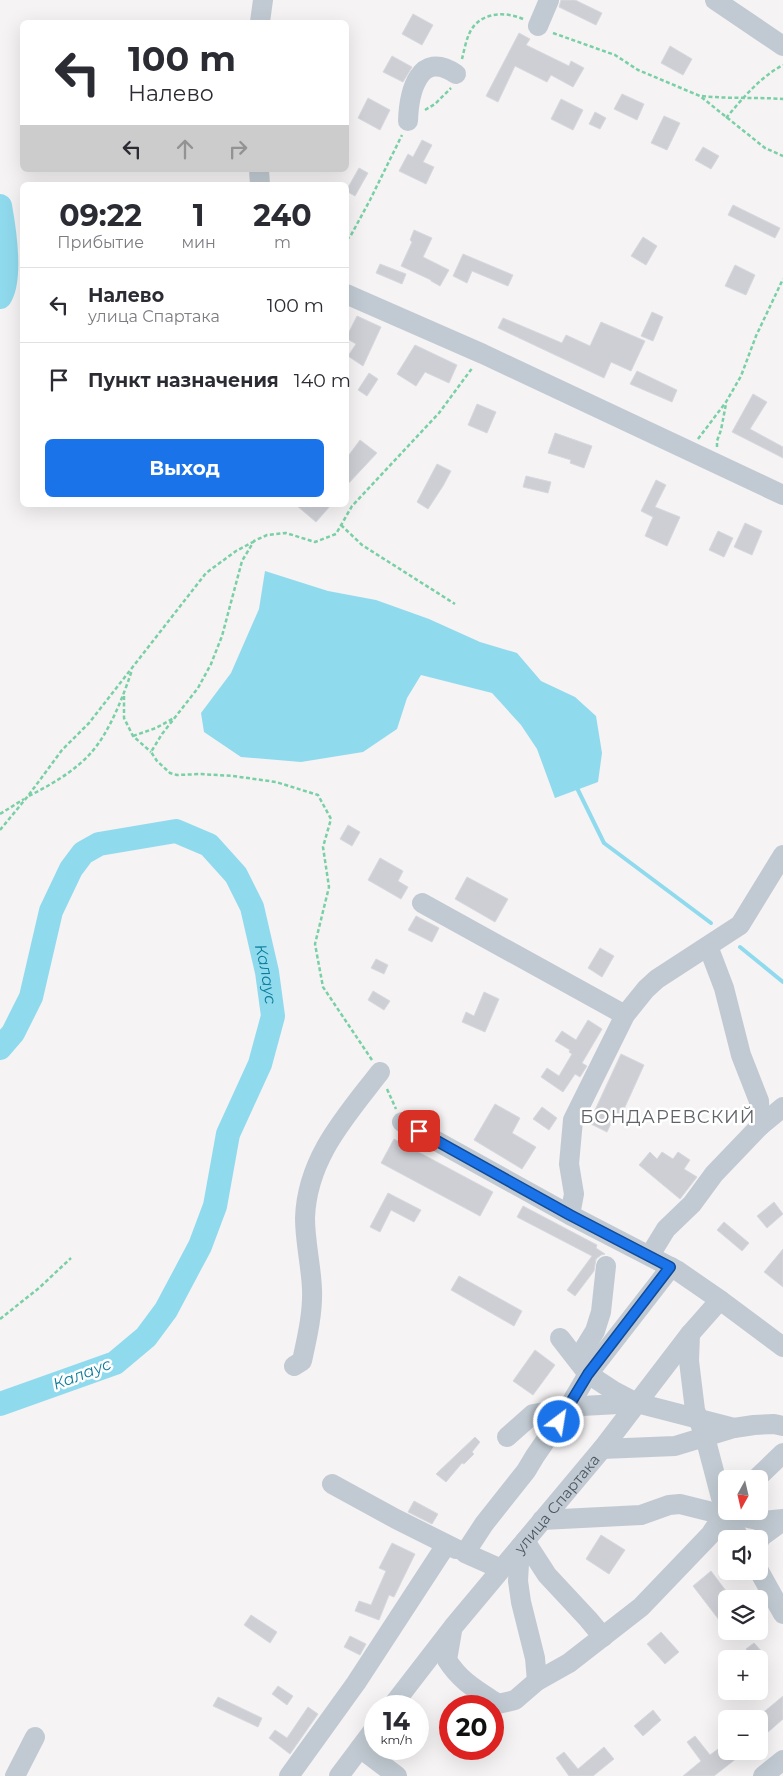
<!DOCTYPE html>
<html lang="ru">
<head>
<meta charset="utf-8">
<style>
  :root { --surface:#fff; --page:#f2f2f3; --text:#2b2b33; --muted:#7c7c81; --line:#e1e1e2; --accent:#1a73e8 }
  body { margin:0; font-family:Montserrat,sans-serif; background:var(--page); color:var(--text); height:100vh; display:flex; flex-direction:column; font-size:19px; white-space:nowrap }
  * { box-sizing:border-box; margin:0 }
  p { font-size:16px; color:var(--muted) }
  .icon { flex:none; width:28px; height:28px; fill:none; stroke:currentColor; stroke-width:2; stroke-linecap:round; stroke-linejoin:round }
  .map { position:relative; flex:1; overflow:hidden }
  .drawer { position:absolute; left:20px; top:182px; width:329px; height:325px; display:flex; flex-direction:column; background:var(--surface); border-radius:8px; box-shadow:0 5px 20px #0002 }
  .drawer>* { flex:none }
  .banner { position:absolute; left:20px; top:20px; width:329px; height:152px; border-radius:8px; box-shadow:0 5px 20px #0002; background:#fff; color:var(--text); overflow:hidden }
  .needle { width:32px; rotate:188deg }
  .buttons { position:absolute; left:718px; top:1470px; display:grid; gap:10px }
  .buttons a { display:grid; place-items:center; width:50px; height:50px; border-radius:8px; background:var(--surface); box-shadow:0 5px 20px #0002; font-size:25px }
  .speed { position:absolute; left:364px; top:1695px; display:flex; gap:10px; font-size:25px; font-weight:700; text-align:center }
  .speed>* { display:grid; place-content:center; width:65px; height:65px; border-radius:50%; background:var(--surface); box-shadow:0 5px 20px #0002; line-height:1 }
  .speed small { font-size:12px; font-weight:400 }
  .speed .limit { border:8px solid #d22; background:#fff; color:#111 }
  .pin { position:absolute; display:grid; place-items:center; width:42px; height:42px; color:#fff; margin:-21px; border-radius:10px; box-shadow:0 2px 8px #0006 }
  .me { position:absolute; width:55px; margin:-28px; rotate:31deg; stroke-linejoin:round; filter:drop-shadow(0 0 4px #0008) }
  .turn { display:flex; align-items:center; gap:18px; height:105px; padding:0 25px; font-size:22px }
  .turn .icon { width:65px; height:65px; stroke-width:2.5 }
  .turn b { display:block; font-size:35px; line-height:42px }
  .lanes { display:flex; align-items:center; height:48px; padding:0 25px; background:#0003; justify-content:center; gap:25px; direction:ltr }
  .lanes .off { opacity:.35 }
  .eta { display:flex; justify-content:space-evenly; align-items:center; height:85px; text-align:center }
  .eta b { font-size:30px; font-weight:700; line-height:35px }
  .action { display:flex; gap:10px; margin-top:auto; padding:10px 25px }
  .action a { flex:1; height:58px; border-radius:8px; background:var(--accent); color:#fff; font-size:20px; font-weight:700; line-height:58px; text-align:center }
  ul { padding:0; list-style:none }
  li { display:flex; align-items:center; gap:15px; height:75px; padding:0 25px; border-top:1px solid var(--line) }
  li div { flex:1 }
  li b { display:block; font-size:19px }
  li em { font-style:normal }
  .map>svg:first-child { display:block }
  .water { fill:#90daee }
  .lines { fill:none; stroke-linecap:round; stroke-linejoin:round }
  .stream { stroke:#90daee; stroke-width:4 }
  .river { stroke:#90daee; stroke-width:24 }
  .building { fill:#cdcfd5; stroke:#d7d9de }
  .path { stroke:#7ad0a6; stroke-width:2.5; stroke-dasharray:4 2.5; stroke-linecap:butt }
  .minor { stroke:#c1cad2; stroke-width:20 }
  .route-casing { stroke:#114b97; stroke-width:12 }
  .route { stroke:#1a73e8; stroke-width:9 }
  .labels { text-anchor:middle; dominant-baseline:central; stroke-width:5; stroke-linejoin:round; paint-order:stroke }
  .street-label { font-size:15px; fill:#4a5661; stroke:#fff }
  .water-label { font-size:16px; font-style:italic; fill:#0c7c9b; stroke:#fff }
  .quarter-label { font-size:18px; letter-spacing:1px; fill:#5f6368; stroke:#fff }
</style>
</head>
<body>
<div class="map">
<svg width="783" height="1776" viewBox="0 0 783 1776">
  <rect width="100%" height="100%" fill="#f5f3f3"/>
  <path class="water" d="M 265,571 L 328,591 L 376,600 L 429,619 L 480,642 L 517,653 L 541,681 L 575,697 L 596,716 L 602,753 L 598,782 L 555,798 L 537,749 L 521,725 L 492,693 L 421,675 L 407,698 L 397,729 L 363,752 L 301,762 L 241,757 L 204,732 L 201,713 L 231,673 L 259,609 Z"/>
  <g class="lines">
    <g class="stream">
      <path d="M 576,786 L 604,843 L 711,923"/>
      <path d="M 740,947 L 783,982"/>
    </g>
    <g class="river">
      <path d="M 0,206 C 4,228 12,279 0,297"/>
      <path id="s1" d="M 0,1048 L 13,1033 L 31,997 L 51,911 L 71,869 L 83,853 L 99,844 L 176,831 L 209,845 L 236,875 L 252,907 L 267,972 L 273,1016 L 260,1064 L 228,1134 L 215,1206 L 200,1246 L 166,1310 L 146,1337 L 115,1363 L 0,1404"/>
    </g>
  </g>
  <g class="building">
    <path d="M 561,0 L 575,0 L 602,13 L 596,25 L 559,7 Z"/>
    <path d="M 413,14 L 433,25 L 422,45 L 402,34 Z"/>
    <path d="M 519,33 L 530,39 L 526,45 L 569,66 L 571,61 L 584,68 L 573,87 L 551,75 L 547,82 L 515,66 L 498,102 L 486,96 Z"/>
    <path d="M 670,46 L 692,59 L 683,75 L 661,63 Z"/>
    <path d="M 392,56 L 412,67 L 403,82 L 383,72 Z"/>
    <path d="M 622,94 L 644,104 L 637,120 L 614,109 Z"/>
    <path d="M 368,98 L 390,110 L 380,130 L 358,118 Z"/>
    <path d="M 561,99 L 583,110 L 573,130 L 551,119 Z"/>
    <path d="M 595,112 L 606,118 L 600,129 L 589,124 Z"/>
    <path d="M 664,116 L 680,123 L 667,150 L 651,143 Z"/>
    <path d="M 422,140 L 432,145 L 423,162 L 434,167 L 426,184 L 399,171 L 408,154 L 413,157 Z"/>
    <path d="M 703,147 L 719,156 L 711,169 L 695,160 Z"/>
    <path d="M 359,168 L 368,173 L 355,196 L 346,191 Z"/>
    <path d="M 733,205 L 780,228 L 775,238 L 728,215 Z"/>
    <path d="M 414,230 L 432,238 L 423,257 L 449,270 L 440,286 L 431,281 L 431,280 L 401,266 L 412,242 L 410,240 Z"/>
    <path d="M 643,237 L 657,246 L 646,265 L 631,256 Z"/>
    <path d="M 463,254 L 513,275 L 508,286 L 472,271 L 467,283 L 453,276 Z"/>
    <path d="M 380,264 L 406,274 L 402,284 L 376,273 Z"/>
    <path d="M 735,265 L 755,275 L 746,295 L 725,286 Z"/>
    <path d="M 652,312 L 663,317 L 653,341 L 641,336 Z"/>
    <path d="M 357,316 L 381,327 L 363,366 L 348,356 L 356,344 L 346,338 Z"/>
    <path d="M 503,318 L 562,343 L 566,335 L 590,346 L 601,322 L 645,341 L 631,371 L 611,362 L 604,378 L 498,328 Z"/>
    <path d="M 415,345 L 457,365 L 449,383 L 425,372 L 416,386 L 397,374 Z"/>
    <path d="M 637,371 L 677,390 L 672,402 L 630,384 Z"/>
    <path d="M 369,373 L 378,379 L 367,396 L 358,390 Z"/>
    <path d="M 753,394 L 767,402 L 750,429 L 783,447 L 783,458 L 732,432 Z"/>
    <path d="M 477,404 L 496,412 L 487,433 L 468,425 Z"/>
    <path d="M 555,433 L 592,446 L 584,468 L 570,463 L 571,460 L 548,453 Z"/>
    <path d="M 360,440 L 377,453 L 346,486 L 346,459 Z"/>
    <path d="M 437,464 L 451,471 L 443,486 L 428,509 L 417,502 Z"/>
    <path d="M 526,476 L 551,482 L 548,493 L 523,487 Z"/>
    <path d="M 656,480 L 666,485 L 655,507 L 680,517 L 667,546 L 645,536 L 653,517 L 641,511 Z"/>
    <path d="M 296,505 L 331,505 L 316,522 Z"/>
    <path d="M 745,523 L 762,531 L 752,555 L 734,547 Z"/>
    <path d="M 718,531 L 733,538 L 724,557 L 709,550 Z"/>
    <path d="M 348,825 L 360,832 L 352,846 L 340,839 Z"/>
    <path d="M 380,858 L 403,871 L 398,881 L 408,887 L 401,899 L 368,880 Z"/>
    <path d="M 467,877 L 508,899 L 495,922 L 455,899 Z"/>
    <path d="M 416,916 L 439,928 L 432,942 L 408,930 Z"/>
    <path d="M 600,948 L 614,956 L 602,977 L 588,968 Z"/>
    <path d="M 376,959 L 388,965 L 384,974 L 371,968 Z"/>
    <path d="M 373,991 L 390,1001 L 384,1010 L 368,1000 Z"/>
    <path d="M 484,992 L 499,999 L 485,1032 L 462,1022 L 466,1012 L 474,1016 Z"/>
    <path d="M 588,1020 L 602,1029 L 582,1063 L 587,1066 L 580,1077 L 575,1074 L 563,1092 L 541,1077 L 547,1068 L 559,1076 L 572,1054 L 569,1052 L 570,1050 L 555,1041 L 562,1031 L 576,1040 Z"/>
    <path d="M 621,1054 L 644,1065 L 620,1118 L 599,1110 L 612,1121 L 607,1132 L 589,1123 Z"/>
    <path d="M 495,1104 L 520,1118 L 512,1133 L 536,1147 L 522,1169 L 474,1140 Z"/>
    <path d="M 542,1107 L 557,1118 L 549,1130 L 533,1119 Z"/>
    <path d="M 394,1139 L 493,1192 L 480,1216 L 381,1163 Z"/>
    <path d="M 650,1152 L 657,1159 L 662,1152 L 673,1159 L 678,1152 L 690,1160 L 684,1169 L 697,1177 L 680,1199 L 639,1165 Z"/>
    <path d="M 388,1193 L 421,1210 L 414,1222 L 391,1210 L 380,1232 L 370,1227 Z"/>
    <path d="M 774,1202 L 783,1214 L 767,1228 L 757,1216 Z"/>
    <path d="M 523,1206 L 597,1245 L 596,1248 L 605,1254 L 601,1255 L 596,1259 L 594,1271 L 575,1296 L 567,1290 L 592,1256 L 517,1217 Z"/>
    <path d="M 724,1222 L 749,1243 L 742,1251 L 717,1230 Z"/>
    <path d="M 783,1249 L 783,1287 L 764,1272 Z"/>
    <path d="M 459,1276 L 522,1311 L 514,1326 L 451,1290 Z"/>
    <path d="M 535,1350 L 555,1365 L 533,1395 L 513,1381 Z"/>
    <path d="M 475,1437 L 480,1442 L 472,1452 L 474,1454 L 464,1464 L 462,1463 L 446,1482 L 436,1474 Z"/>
    <path d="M 414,1501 L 438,1514 L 432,1524 L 408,1512 Z"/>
    <path d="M 601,1535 L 625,1550 L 609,1574 L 586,1559 Z"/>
    <path d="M 392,1543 L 415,1554 L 394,1597 L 389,1595 L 379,1620 L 355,1611 L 359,1601 L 371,1605 L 386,1571 L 379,1568 Z"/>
    <path d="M 711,1571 L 732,1599 L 726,1599 L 726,1629 L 693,1586 Z"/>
    <path d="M 251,1615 L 277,1632 L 270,1643 L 244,1625 Z"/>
    <path d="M 661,1632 L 679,1652 L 665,1664 L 647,1644 Z"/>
    <path d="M 350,1636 L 366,1644 L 360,1655 L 344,1647 Z"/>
    <path d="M 754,1643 L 764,1654 L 758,1659 L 754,1659 L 746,1649 Z"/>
    <path d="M 278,1686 L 293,1696 L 287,1705 L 272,1694 Z"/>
    <path d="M 783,1696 L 783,1719 L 759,1740 L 759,1716 Z"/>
    <path d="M 218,1697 L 262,1718 L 258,1727 L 213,1706 Z"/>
    <path d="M 308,1707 L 318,1714 L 290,1754 L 269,1738 L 275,1730 L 287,1738 Z"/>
    <path d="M 653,1710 L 661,1720 L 643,1736 L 634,1726 Z"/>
    <path d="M 695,1736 L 710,1755 L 726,1743 L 726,1751 L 746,1751 L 714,1776 L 683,1776 L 701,1761 L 687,1742 Z"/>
    <path d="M 604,1747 L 614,1759 L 593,1776 L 569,1776 L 556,1758 L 564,1752 L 578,1769 Z"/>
  </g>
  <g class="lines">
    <g class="path">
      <path d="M 553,33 L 615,55 L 638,70 L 700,96 L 765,148 L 783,156"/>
      <path d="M 462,59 C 464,51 466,40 470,32 C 480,12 505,11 523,19"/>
      <path d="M 702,96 C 729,99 756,97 783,99"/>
      <path d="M 425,110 L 435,104 L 451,88"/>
      <path d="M 726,118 C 743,98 759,78 783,65"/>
      <path d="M 346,239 L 350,237 L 370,200 L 402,135"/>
      <path d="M 698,439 L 726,402 L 741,376 L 756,336 L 783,279"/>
      <path d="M 717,447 L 717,441 L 721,430 L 726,404"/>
      <path d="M 341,525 L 362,545 L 455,604"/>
      <path d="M 124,696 L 124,718 L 133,736 L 151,752"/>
      <path d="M 133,736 L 156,728 L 174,718"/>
      <path d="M 29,796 C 50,785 72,773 89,755 C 109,734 123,697 132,670"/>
      <path d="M 0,814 L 24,799"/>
      <path d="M 0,830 L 28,796 L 62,750 L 89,723 L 206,573 L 236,551 L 253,542"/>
      <path d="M 372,1060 L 323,987 L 315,944 L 329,887 L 323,847 L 331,819 L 318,795 L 276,782 L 233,776 L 201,774 L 177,775 L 170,773 L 157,761 L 151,752 L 162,734 L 198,688 L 211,664 L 222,636 L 242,561 L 254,541 L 267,535 L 286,533 L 315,542 L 336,534 L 352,506 L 439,413 L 473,367"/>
      <path d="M 387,1089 L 396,1109"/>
      <path d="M 0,1319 L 39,1288 L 71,1258"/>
    </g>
    <g class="minor">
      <path d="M 715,0 L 783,46"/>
      <path d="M 260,22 L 263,0"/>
      <path d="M 538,26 L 549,0"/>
      <path d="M 408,121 C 409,92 419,49 456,74"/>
      <path d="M 259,170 L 260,185"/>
      <path d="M 346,294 L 483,354 L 783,495"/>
      <path d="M 422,903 L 625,1015"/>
      <path d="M 402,1122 L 570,1215 L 678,1271 L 720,1300 L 783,1347"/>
      <path d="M 760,1126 L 783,1107"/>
      <path d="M 570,1215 L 574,1194 L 569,1164 L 573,1120 L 625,1015 L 646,989 L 657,979 L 740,925 L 783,855"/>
      <path d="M 650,1255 L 666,1229 L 692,1204 L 714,1174 L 760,1126 L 759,1101 L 741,1055 L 724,988 L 708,946"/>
      <path d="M 690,1334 L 689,1361 L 695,1410 L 705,1437 L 725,1513 L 740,1539"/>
      <path d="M 560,1338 L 588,1374 L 614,1391 L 635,1402"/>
      <path d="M 580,1363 L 584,1349 L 595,1331 L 601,1312 L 606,1266"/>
      <path d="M 294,1366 L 302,1361 C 307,1338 313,1313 312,1289 C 311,1265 305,1242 305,1218 C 307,1158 346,1116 380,1072"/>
      <path d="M 507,1437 L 533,1414 L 582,1406 L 637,1403 L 734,1428"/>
      <path d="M 602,1449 L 675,1446 L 734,1428 L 754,1425 L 774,1424 L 783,1426"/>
      <path d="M 756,1479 L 783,1453"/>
      <path d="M 332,1484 L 396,1519 L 456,1549"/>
      <path d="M 542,1520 L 641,1515 L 669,1505 L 680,1504 L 712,1512 L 725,1513 L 762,1521 L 783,1519"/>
      <path d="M 525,1541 L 547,1575 L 588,1619 L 603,1637"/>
      <path d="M 759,1541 L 761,1537 L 783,1521"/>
      <path d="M 520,1547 L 518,1581 L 521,1602 L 535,1658 L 537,1681"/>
      <path d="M 501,1569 L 465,1553 L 484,1524 L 526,1471 L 535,1456 L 568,1408 L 588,1374 L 671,1267"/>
      <path d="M 759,1571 L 783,1614"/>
      <path d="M 452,1631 L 447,1660 C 461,1682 477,1690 498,1704 L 515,1700 L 537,1681 L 569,1663 L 641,1607 L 710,1535 L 726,1511"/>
      <path id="s2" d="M 392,1706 L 453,1627 L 602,1449 L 690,1334 L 720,1300"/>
      <path d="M 360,1748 L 397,1776"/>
      <path d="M 15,1776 L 35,1737"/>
      <path d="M 289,1776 L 356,1683 L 446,1545"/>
      <path d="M 339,1776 L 375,1728"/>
      <path d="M 763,1776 L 783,1760"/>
    </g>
  </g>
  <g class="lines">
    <defs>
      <path id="route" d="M 419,1131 L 570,1215 L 670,1267 L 588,1374 L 559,1422"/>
    </defs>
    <use href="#route" class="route-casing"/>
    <use href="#route" class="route"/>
  </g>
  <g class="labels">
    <g class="street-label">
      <text stroke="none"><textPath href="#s2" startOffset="261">улица Спартака</textPath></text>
    </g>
    <g class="water-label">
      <text stroke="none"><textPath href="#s1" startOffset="492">Калаус</textPath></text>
      <text transform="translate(82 1374) rotate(-21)">Калаус</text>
    </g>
    <g class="quarter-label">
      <text x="668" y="1117">БОНДАРЕВСКИЙ</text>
    </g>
  </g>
</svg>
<div class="buttons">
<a><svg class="needle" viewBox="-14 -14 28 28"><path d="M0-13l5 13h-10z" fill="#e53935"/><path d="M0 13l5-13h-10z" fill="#7c7c81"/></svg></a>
<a><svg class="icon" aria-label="sound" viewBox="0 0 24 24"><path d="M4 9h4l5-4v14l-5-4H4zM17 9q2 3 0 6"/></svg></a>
<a><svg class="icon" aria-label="layers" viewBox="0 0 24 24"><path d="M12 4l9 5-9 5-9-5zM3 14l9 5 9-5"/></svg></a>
<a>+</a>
<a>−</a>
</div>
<div class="speed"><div>14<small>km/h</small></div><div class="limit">20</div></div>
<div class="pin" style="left:419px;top:1131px;background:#d93025"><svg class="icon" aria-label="arrive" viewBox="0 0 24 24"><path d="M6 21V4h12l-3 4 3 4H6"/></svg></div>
<svg class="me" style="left:559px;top:1422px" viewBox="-20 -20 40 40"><circle r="17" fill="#1a73e8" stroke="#fff" stroke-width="3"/><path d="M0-11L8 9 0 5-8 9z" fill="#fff"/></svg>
<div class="banner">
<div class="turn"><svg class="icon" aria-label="left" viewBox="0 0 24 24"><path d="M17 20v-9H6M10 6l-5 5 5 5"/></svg><div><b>100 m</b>Налево</div></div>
<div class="lanes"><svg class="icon" aria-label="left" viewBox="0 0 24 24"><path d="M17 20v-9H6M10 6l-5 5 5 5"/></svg><svg class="icon off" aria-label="ahead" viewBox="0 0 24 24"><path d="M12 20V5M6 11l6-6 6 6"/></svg><svg class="icon off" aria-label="right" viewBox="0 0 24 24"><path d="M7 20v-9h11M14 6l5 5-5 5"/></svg></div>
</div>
<section class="drawer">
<div class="eta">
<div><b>09:22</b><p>Прибытие</p></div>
<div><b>1</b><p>мин</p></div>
<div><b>240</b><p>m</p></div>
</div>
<ul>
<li><svg class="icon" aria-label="left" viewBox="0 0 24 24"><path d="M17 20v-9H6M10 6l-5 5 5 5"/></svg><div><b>Налево</b><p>улица Спартака</p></div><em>100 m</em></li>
<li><svg class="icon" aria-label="arrive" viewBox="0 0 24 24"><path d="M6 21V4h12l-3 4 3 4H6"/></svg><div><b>Пункт назначения</b></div><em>140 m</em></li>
</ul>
<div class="action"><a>Выход</a></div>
</section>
</div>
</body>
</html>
